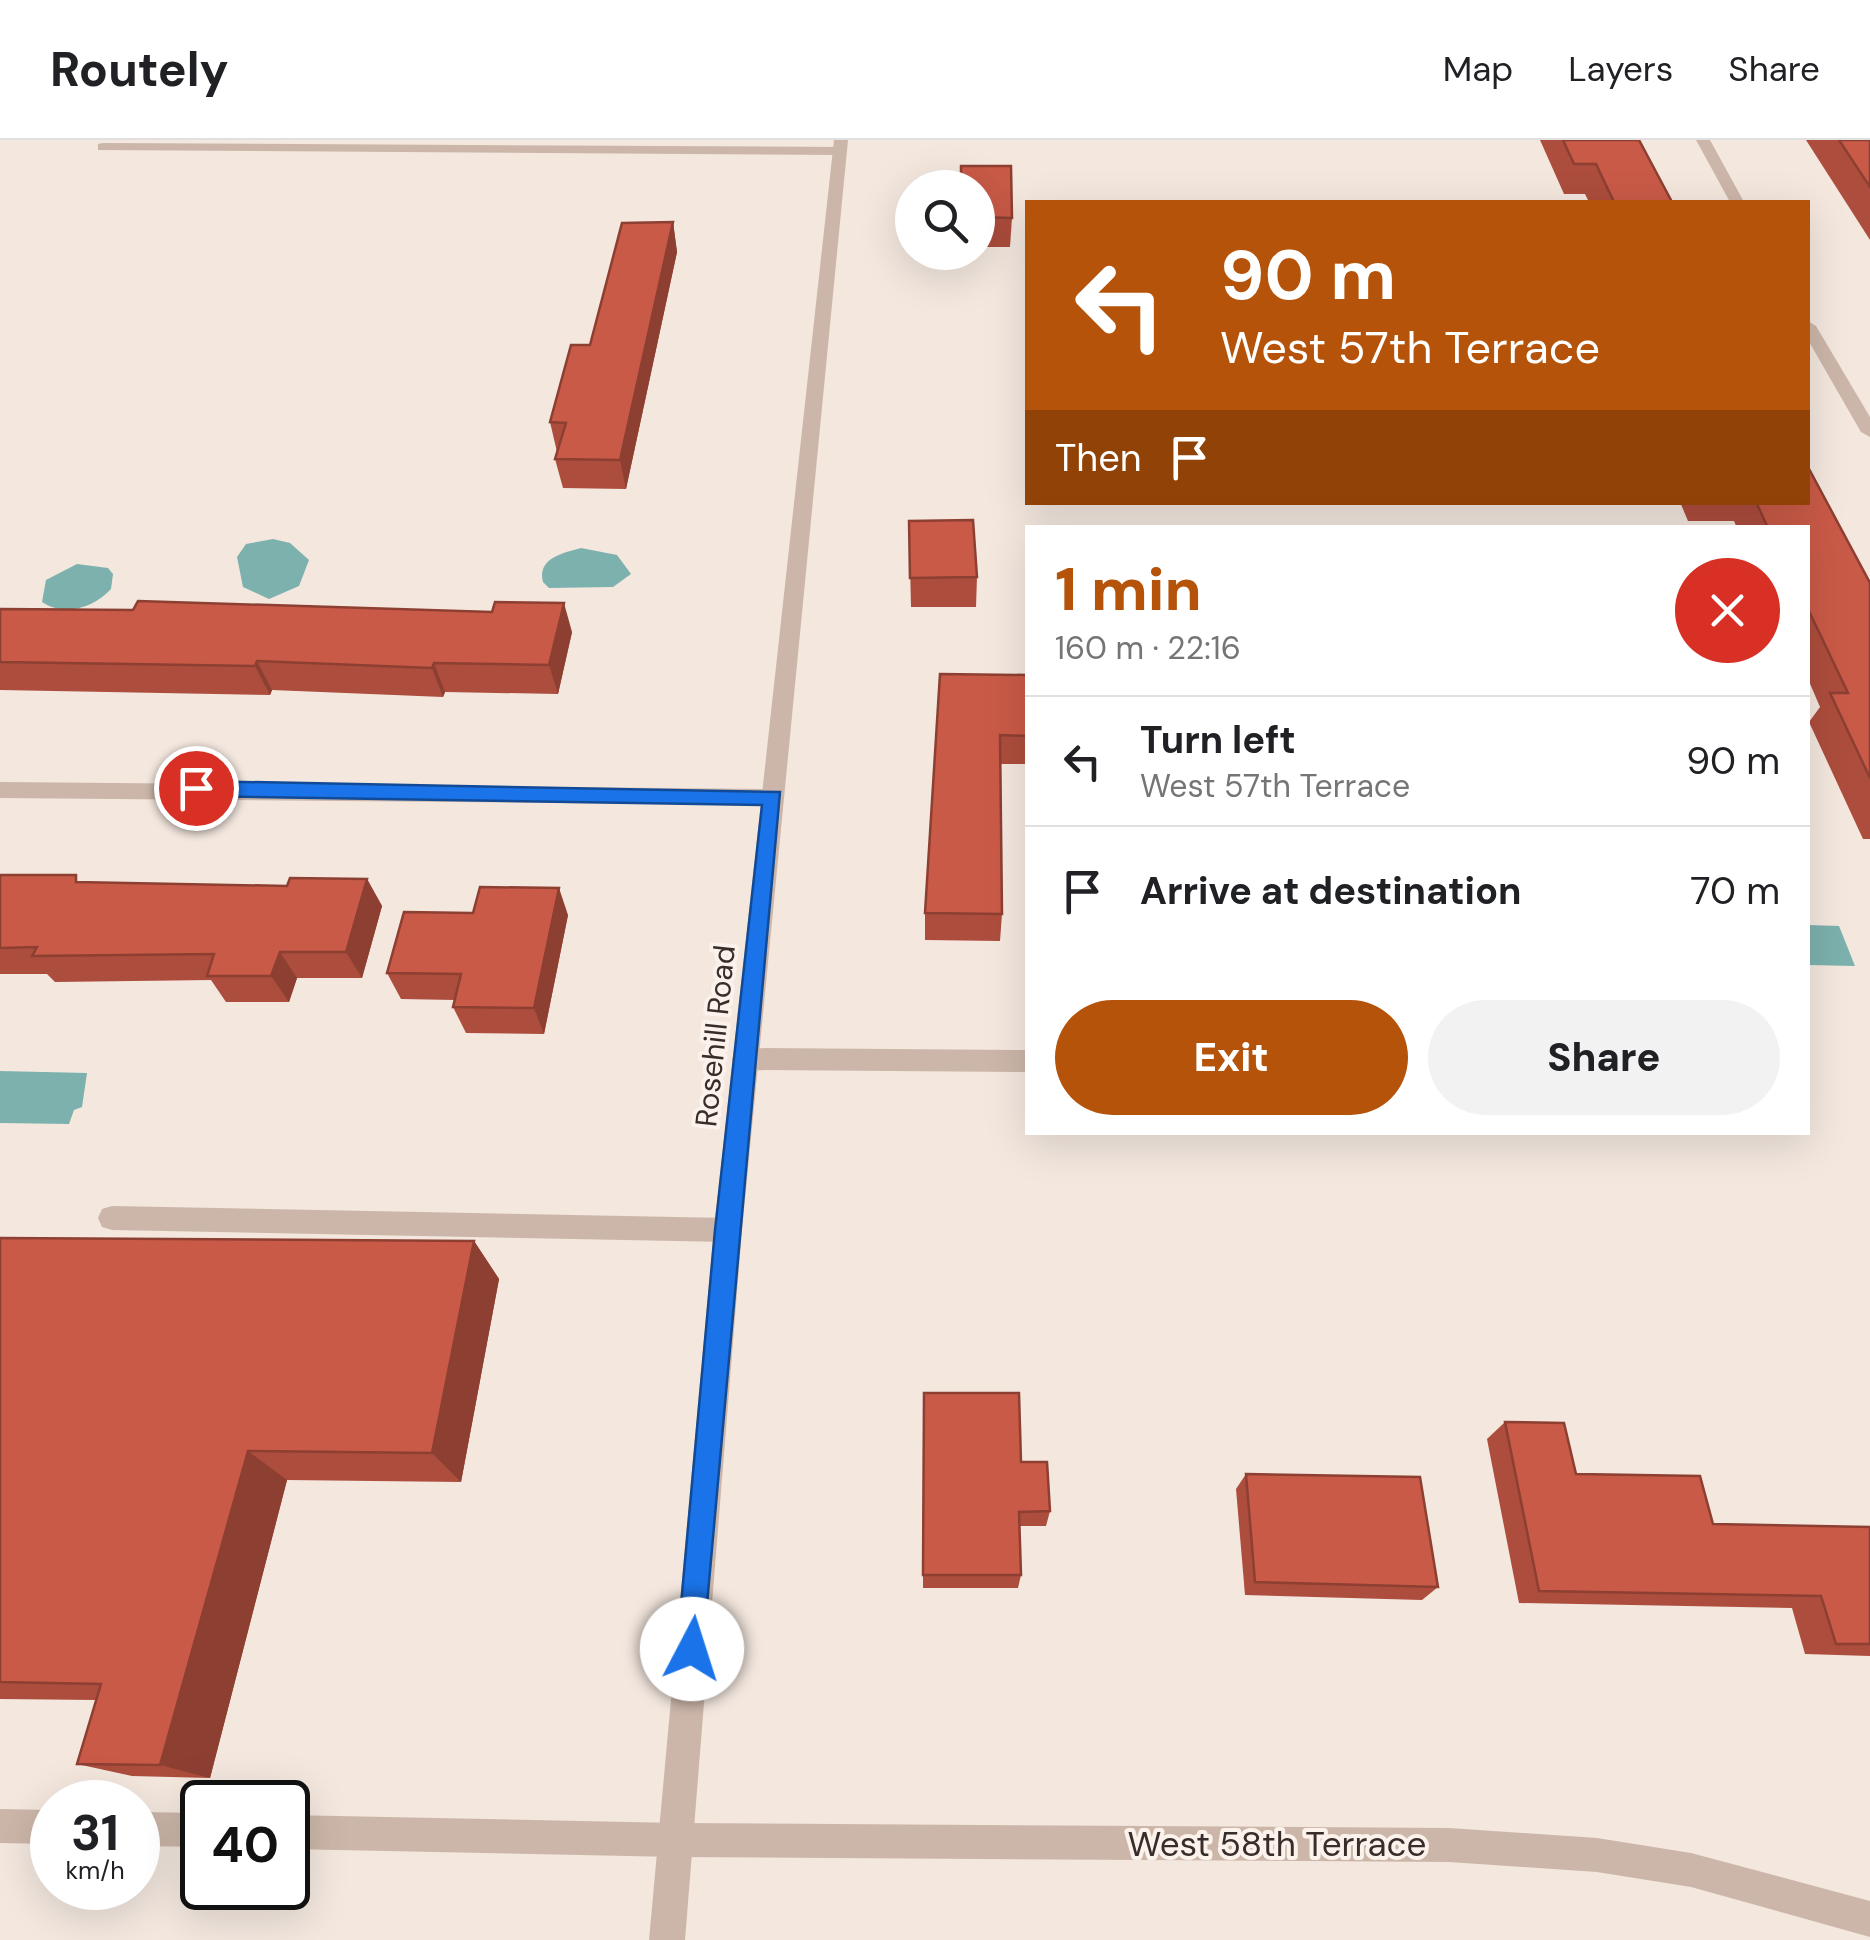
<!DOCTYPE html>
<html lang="en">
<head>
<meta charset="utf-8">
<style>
  :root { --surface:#fff; --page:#f2f2f2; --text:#202124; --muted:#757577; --line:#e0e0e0; --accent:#b45309 }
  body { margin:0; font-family:"DM Sans",sans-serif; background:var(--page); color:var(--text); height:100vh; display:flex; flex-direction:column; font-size:38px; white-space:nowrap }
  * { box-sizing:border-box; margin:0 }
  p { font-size:32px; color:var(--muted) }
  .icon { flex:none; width:55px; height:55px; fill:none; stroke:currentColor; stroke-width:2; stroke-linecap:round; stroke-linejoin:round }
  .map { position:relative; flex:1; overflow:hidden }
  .side { position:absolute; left:1025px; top:385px; width:785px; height:610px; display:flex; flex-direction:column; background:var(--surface); border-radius:0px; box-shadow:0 10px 40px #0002 }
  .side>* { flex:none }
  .top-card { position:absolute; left:1025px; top:60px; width:785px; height:305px; border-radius:0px; box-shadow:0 10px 40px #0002; background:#b45309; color:#fff; overflow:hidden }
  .fabs { position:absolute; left:895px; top:30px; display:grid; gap:20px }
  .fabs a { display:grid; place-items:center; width:100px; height:100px; border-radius:50%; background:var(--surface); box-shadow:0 10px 40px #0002; font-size:50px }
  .speed { position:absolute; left:30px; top:1640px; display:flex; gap:20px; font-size:50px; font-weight:700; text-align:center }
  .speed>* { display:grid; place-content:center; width:130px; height:130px; border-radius:50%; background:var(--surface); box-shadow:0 10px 40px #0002; line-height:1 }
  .speed small { font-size:25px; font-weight:400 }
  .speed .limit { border:5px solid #111; border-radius:15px; background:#fff; color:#111 }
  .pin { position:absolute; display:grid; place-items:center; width:85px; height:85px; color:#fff; margin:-42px; border:5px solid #fff; border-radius:50%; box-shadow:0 2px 10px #0007 }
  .me { position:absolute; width:110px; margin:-55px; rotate:5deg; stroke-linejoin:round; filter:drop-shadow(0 0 8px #0008) }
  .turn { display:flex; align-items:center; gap:35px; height:210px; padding:0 30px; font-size:45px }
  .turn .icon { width:130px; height:130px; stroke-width:2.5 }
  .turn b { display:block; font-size:70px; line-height:85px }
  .then { display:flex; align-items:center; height:95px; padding:0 30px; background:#0003; gap:20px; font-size:38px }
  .round { display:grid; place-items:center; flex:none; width:105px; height:105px; border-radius:52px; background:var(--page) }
  .head { display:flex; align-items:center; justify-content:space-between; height:170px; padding:0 30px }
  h1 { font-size:60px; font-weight:800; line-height:75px; color:var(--accent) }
  .primary-button { display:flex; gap:20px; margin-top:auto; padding:20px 30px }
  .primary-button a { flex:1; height:115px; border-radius:60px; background:var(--accent); color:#fff; font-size:40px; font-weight:800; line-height:115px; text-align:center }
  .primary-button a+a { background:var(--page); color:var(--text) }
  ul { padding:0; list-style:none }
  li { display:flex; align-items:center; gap:30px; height:130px; padding:0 30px; border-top:2px solid var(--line) }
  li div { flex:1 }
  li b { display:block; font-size:38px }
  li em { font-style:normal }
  header { display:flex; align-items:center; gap:60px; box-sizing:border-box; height:140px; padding:0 50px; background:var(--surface); border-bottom:2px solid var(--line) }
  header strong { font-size:48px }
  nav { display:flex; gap:55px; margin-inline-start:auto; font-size:35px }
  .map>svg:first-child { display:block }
  .water { fill:#7cb1ae }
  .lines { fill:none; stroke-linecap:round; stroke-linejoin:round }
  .service { fill:#ccb6a9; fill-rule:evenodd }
  .minor { fill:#ccb6a9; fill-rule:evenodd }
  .tertiary { fill:#ccb6a9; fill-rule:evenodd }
  .wall { fill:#ad4d3d }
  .shaded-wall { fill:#8d3f32 }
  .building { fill:#c95a47; stroke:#8d3f32; stroke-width:2.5 }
  .route { fill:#1a73e8; stroke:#114b97; stroke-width:2.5 }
  .labels { text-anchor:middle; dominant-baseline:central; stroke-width:8; stroke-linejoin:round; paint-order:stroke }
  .street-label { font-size:30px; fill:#392d29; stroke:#faf2eb }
  .near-street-label { font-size:35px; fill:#392d29; stroke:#faf2eb }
</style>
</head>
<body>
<header>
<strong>Routely</strong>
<nav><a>Map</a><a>Layers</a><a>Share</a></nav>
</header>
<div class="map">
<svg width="1870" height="1800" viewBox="0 0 1870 1800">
  <rect width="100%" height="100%" fill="#f3e7de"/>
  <g class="water">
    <path d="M 273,399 L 290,403 L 309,420 L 299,446 L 269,459 L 243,447 L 237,417 L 246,404 Z"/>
    <path d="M 581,408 L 617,415 L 631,434 L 613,447 L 549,448 L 543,442 C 537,418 563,413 581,408 Z"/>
    <path d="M 77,424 L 108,428 L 113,434 L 111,449 C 93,468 65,477 42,462 L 46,440 Z"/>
    <path d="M 1808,785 L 1839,786 L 1855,826 L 1808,825 Z"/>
    <path d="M 0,931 L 87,933 L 82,967 L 74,970 L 69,984 L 0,983 Z"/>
  </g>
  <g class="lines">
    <g class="service">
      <path d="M 745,908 L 1028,910 L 1028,932 L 745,930 L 736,927 L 732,919 L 736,911 Z"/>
      <path d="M 112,1066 L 728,1078 L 738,1081 L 742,1090 L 738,1099 L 728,1102 L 112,1090 L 102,1087 L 98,1078 L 102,1069 Z"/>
      <path d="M 0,1669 L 52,1670 L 52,1704 L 0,1703 Z"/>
      <path d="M 138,1672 L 202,1673 L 202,1707 L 138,1706 Z"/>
      <path d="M 288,1675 L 676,1683 L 688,1688 L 693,1700 L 688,1712 L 676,1717 L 288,1709 Z"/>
    </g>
    <g class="minor">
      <path d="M 1696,0 L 1710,0 L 1744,62 L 1730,62 Z"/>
      <path d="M 103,3 L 840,7 L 847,11 L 840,15 L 98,10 L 98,4 Z"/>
      <path d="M 1808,181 L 1816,186 L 1870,277 L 1870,297 L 1861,292 L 1808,200 Z"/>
      <path d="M 0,642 L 773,649 L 784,657 L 773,665 L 0,658 Z"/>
      <path d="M 676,1683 L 1449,1688 L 1597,1698 L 1691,1713 L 1870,1761 L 1870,1797 L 1691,1747 L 1597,1732 L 1449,1722 L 676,1717 L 664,1712 L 659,1700 L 664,1688 Z"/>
    </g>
    <path class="tertiary" d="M 834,0 L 848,0 L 742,1090 L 685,1800 L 649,1800 L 714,1090 Z"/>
  </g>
  <g class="wall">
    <path d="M 1540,0 L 1639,0 L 1672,62 L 1589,62 L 1585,54 L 1564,54 Z"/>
    <path d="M 1806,0 L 1870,0 L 1870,100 Z"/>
    <path d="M 978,48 L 1012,78 L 1010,107 L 978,107 Z"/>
    <path d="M 673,82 L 677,112 L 626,349 L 563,348 L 555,319 L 557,312 L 550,282 L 590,205 Z"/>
    <path d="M 1680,362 L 1808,362 L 1870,443 L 1870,699 L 1863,699 L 1809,582 L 1820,567 L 1808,539 L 1808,388 L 1737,388 L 1734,381 L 1688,381 Z"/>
    <path d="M 909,381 L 977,437 L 976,467 L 911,467 Z"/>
    <path d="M 0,469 L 572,492 L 558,554 L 445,552 L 443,557 L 272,550 L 270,555 L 0,550 Z"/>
    <path d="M 940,534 L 1028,535 L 1028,624 L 1001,624 L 1002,774 L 1000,801 L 925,800 L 925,773 Z"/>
    <path d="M 0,735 L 81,742 L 287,746 L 367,739 L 382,766 L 362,838 L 297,838 L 289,862 L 226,862 L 211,840 L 55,842 L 47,834 L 0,834 Z"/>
    <path d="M 568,775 L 544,894 L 466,893 L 453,867 L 455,860 L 401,859 L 387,833 Z"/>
    <path d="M 0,1098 L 474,1101 L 499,1139 L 461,1342 L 287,1340 L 210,1638 L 132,1636 L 77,1624 L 96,1560 L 0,1559 Z"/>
    <path d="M 1505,1282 L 1576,1334 L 1713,1384 L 1870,1387 L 1870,1516 L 1805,1514 L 1792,1468 L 1519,1463 L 1487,1299 Z"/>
    <path d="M 1021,1322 L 1050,1371 L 1046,1386 L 1019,1386 L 1021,1435 L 1018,1448 L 923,1448 L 923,1435 Z"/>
    <path d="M 1246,1334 L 1438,1447 L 1422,1460 L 1245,1455 L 1236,1349 Z"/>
  </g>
  <g class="shaded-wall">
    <path d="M 673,82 L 677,112 L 626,349 L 620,320 Z"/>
    <path d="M 564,463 L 572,492 L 558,554 L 549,525 Z"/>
    <path d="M 257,521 L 272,550 L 270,555 L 255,526 Z"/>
    <path d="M 434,523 L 445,552 L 443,557 L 432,528 Z"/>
    <path d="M 367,739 L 382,766 L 362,838 L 346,812 Z"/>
    <path d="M 559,748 L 568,775 L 544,894 L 534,868 Z"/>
    <path d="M 280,812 L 297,838 L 289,862 L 271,836 Z"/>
    <path d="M 474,1101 L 499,1139 L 461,1342 L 432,1313 Z"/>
    <path d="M 248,1311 L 287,1340 L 210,1638 L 160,1625 Z"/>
  </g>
  <g class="building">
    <path d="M 1563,0 L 1639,0 L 1672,62 L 1614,62 L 1596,24 L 1574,24 Z"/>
    <path d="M 1839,0 L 1870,0 L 1870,47 Z"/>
    <path d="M 961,26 L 1011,26 L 1012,78 L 978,77 L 978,48 L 961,48 Z"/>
    <path d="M 673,82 L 620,320 L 555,319 L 566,283 L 550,282 L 571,205 L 590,205 L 622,83 Z"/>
    <path d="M 1808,327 L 1870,443 L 1870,638 L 1830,553 L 1848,553 L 1808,469 L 1808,388 L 1768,388 L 1756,362 L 1808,362 Z"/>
    <path d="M 973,380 L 977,437 L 910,438 L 909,381 Z"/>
    <path d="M 138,461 L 492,472 L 495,462 L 564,463 L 549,525 L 434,523 L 432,528 L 257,521 L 255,526 L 0,522 L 0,469 L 133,470 Z"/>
    <path d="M 940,534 L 1028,535 L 1028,596 L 1000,595 L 1002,774 L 925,773 Z"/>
    <path d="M 0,735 L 76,735 L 76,742 L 287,746 L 290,738 L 367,739 L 346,812 L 280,812 L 271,836 L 207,836 L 214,814 L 32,816 L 37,807 L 0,808 Z"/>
    <path d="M 480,747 L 559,748 L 534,868 L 453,867 L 461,834 L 387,833 L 404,772 L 473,773 Z"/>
    <path d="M 0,1098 L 474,1101 L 432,1313 L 248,1311 L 160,1625 L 77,1624 L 101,1544 L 0,1542 Z"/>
    <path d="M 924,1253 L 1019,1253 L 1021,1322 L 1047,1322 L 1050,1371 L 1019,1372 L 1021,1435 L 923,1435 Z"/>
    <path d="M 1505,1282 L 1564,1283 L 1576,1334 L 1700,1336 L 1713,1384 L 1870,1387 L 1870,1504 L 1836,1504 L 1821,1456 L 1539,1451 Z"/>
    <path d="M 1246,1334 L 1420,1337 L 1438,1447 L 1255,1442 Z"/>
  </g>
  <path class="route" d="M 196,641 L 780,652 L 702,1520 L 692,1524 L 682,1520 L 677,1509 L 715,1090 L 762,665 L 196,656 L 186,648 Z"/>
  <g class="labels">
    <g class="street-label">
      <text transform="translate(715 896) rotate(-84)">Rosehill Road</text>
    </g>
    <g class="near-street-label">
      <text x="1277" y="1704">West 58th Terrace</text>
    </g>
  </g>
</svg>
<div class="fabs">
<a><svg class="icon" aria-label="search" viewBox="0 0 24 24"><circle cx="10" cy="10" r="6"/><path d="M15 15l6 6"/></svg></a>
</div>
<div class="speed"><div>31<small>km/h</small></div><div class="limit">40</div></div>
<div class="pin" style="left:196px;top:648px;background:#d93025"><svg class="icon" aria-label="arrive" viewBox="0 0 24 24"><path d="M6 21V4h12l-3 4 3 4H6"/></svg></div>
<svg class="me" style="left:692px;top:1509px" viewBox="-20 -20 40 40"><circle r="19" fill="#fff"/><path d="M0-13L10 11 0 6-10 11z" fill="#1a73e8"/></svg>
<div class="top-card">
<div class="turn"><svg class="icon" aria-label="left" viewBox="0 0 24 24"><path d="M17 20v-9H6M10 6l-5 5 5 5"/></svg><div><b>90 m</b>West 57th Terrace</div></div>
<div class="then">Then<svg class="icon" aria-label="arrive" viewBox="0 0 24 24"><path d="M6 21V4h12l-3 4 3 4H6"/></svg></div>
</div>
<section class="side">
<div class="head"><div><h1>1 min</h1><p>160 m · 22:16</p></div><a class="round" style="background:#d93025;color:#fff"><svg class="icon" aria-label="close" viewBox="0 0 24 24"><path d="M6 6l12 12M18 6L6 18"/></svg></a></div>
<ul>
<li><svg class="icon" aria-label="left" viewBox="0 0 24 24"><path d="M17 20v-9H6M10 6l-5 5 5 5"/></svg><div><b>Turn left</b><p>West 57th Terrace</p></div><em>90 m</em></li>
<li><svg class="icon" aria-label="arrive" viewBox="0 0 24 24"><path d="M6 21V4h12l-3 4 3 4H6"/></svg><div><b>Arrive at destination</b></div><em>70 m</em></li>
</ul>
<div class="primary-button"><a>Exit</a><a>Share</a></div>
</section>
</div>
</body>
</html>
